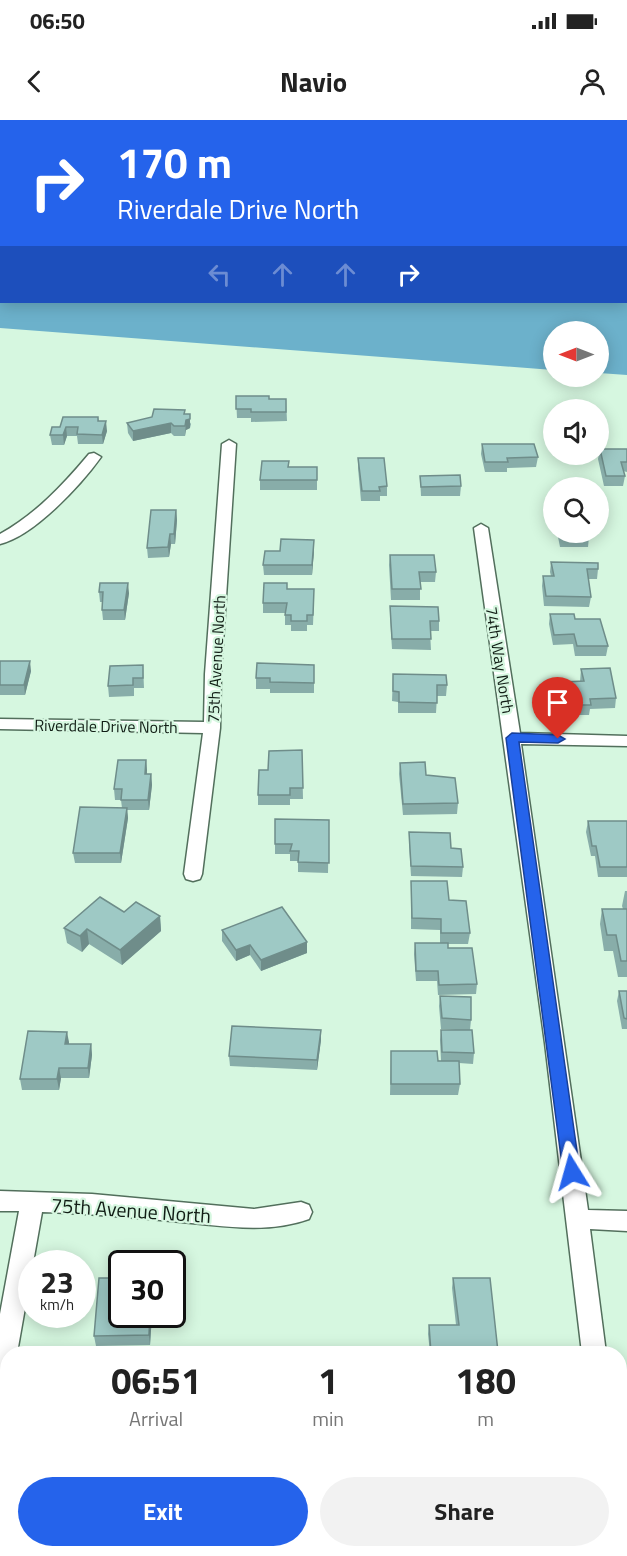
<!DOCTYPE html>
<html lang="en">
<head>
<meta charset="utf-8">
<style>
  :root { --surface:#fff; --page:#f2f2f2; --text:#222; --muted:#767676; --accent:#2563eb }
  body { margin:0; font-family:"Titillium Web",sans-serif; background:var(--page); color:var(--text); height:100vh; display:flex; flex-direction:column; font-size:22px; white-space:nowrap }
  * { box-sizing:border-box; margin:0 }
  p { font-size:20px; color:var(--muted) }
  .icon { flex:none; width:33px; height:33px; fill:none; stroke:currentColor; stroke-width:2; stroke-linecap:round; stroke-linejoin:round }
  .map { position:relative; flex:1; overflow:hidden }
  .side { position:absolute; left:0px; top:1226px; width:627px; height:212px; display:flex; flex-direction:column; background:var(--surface); border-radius:24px 24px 0 0; box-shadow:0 3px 15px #0003 }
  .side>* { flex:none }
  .banner { position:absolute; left:0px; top:0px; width:627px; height:183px; box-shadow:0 3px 15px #0003; background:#2563eb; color:#fff; overflow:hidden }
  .needle { width:39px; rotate:270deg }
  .tools { position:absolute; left:543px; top:201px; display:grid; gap:12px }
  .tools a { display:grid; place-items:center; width:66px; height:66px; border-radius:50%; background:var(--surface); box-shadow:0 3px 15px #0003; font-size:30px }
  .speed { position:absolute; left:18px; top:1130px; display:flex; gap:12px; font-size:30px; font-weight:700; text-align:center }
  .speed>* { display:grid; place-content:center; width:78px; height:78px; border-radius:50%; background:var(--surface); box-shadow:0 3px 15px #0003; line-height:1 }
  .speed small { font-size:15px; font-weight:400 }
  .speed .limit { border:3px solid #111; border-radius:9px; background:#fff; color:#111 }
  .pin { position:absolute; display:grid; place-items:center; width:51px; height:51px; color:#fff; margin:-62px -26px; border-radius:50% 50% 50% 0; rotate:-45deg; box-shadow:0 0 6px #0007 }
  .pin .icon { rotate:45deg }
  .me { position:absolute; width:66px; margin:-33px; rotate:352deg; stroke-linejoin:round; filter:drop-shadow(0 0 4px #0008) }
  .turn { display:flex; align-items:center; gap:21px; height:126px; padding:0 18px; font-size:27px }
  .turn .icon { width:78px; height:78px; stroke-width:2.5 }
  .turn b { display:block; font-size:42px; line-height:51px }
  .lanes { display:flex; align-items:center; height:57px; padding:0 18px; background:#0003; justify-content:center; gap:30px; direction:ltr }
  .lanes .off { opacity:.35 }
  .eta { display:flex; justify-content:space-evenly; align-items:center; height:102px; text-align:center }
  .eta b { font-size:36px; font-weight:700; line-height:42px }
  .action { display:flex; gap:12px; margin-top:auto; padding:12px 18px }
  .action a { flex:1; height:69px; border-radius:36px; background:var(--accent); color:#fff; font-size:24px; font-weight:700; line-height:69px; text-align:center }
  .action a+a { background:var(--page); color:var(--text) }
  .status { display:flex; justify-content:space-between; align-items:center; height:42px; padding:0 30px; background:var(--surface); direction:ltr }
  .status svg { height:16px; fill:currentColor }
  header { display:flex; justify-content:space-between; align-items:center; height:78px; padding:0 18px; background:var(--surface); font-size:27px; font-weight:700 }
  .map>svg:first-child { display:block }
  .green { fill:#e9d7b1 }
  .water { fill:#6cb1cb }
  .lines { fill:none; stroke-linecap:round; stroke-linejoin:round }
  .river { fill:#6cb1cb; fill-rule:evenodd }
  .street-casing { stroke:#526f5c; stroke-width:3 }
  .street { fill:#fff; fill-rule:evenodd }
  .wall { fill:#88ada9 }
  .shaded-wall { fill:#6f8d8a }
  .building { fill:#9ec9c5; stroke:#6f8d8a; stroke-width:1.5 }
  .route { fill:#2563eb; stroke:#184099; stroke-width:1.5 }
  .labels { text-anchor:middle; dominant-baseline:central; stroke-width:4.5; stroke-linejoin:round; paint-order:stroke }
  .street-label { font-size:16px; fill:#111d15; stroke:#d6f7e0 }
  .near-street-label { font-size:20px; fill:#111d15; stroke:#d6f7e0 }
</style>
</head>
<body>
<div class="status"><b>06:50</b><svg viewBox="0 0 49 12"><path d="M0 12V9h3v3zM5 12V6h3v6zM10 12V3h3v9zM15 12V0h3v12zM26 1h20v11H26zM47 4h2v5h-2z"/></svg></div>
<header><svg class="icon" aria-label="back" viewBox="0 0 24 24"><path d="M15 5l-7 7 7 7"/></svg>Navio<svg class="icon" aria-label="person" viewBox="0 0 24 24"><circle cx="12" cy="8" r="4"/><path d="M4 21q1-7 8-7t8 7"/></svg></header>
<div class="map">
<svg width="627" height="1436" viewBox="0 0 627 1436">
  <rect width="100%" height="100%" fill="#d6f7e0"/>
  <path class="green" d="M 295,0 L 627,0 L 627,90 L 626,2 Z"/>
  <path class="water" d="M 0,66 L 2,182 L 626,182 L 627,90 L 627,255 L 599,253 L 598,212 L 554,212 L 553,250 L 0,208 Z"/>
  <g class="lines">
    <g class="river">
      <path d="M 266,0 L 288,0 L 265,2 Z"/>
      <path d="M 309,0 L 330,0 L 331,2 L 310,2 Z"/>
      <path d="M 423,0 L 443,0 L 444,2 L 423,2 Z"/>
      <path d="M 509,0 L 538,0 L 508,2 Z"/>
    </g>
    <defs>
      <g id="street">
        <path d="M 166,0 L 176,0 L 165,2 Z"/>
        <rect x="0" y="7" width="2" height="6"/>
        <path d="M 229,320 L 236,324 L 221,554 L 220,608 L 202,754 L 200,759 L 193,761 L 186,759 L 184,754 L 203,613 L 0,609 L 0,599 L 204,602 L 205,554 L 222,324 Z"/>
        <path d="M 94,333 L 101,337 C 81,365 34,416 0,424 L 0,414 C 36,394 63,365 89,334 Z"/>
        <path d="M 481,404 L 488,408 L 520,613 L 627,616 L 627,626 L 521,624 L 588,1090 L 627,1091 L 627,1111 L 590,1109 L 606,1233 L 582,1233 L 545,923 L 474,408 Z"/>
        <path d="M 0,1071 L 92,1074 L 254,1089 L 301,1082 L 309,1085 L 312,1092 L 309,1099 C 265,1115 217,1105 171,1101 C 128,1097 85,1093 42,1092 L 17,1233 L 8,1233 L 8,1268 L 0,1270 L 0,1194 L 19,1091 L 0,1091 Z"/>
        <path d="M 620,1418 L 627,1422 L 627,1436 L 604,1436 L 604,1430 L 620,1430 Z"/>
      </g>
    </defs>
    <use href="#street" class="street-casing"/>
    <use href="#street" class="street"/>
  </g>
  <g class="wall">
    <rect x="36" y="0" width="37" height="2"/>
    <path d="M 99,0 L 138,0 L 137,2 L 100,2 Z"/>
    <rect x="0" y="20" width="2" height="16"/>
    <path d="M 236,276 L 269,279 L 286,279 L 287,301 L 251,302 L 251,298 L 237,298 Z"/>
    <path d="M 185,290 L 185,294 L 191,304 L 190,308 L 186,310 L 185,316 L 174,316 L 171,313 L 133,321 L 128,313 L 127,303 Z"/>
    <path d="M 98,297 L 99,301 L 107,311 L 103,324 L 78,324 L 77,316 L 67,316 L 64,325 L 52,325 L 50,315 L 60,307 Z"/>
    <path d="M 482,324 L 538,337 L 536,347 L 507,348 L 507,352 L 485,352 L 481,334 Z"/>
    <path d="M 600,329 L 627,329 L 627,352 L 623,351 L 625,356 L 623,366 L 604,366 L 598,339 Z"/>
    <path d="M 358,338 L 387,366 L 387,376 L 380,376 L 380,381 L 361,381 L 358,348 Z"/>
    <path d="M 288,347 L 317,347 L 317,370 L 260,370 L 260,360 Z"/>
    <path d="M 420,356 L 461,366 L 460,376 L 421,376 Z"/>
    <path d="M 176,390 L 177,400 L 175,424 L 171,424 L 169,437 L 148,438 L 147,428 Z"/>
    <path d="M 557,412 L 588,412 L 589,417 L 588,427 L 560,427 Z"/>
    <path d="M 314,430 L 312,455 L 264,455 L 263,445 L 280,431 Z"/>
    <path d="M 390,435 L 436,452 L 435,462 L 420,462 L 420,480 L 391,480 L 389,445 Z"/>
    <path d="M 551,442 L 598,449 L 597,459 L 588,459 L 591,477 L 589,487 L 544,486 L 542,466 L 543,456 L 551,456 L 550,452 Z"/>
    <path d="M 287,469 L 314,479 L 313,505 L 307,505 L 307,511 L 291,511 L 291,505 L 285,505 L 285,493 L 263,493 L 263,483 Z"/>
    <path d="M 99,472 L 129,473 L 125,500 L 103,500 L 102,490 L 102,482 L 100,482 Z"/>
    <path d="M 390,486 L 439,501 L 439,511 L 430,511 L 431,530 L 392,529 L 390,496 Z"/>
    <path d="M 550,494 L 575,499 L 608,526 L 606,536 L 575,536 L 573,524 L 553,525 L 549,504 Z"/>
    <path d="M 0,541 L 31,551 L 25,575 L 0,575 Z"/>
    <path d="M 143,545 L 144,568 L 134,568 L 134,576 L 109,577 L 108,566 Z"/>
    <path d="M 314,545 L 314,573 L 270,573 L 270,569 L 256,569 L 256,558 Z"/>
    <path d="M 581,549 L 616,578 L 615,588 L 590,589 L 589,595 L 565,595 L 561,573 L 563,562 L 580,562 Z"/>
    <path d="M 393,554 L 447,565 L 446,576 L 437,576 L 436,593 L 398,593 L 398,582 L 392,581 Z"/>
    <path d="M 302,630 L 303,679 L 290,679 L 290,685 L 258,685 L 258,675 L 268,650 Z"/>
    <path d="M 146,640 L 147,654 L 151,654 L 152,665 L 149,690 L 127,690 L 128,698 L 121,743 L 75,743 L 73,733 L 122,688 L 121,680 L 115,680 L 114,669 Z"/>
    <path d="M 400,643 L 426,655 L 458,683 L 457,694 L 403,695 L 399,654 Z"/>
    <path d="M 329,700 L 328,753 L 298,752 L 298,741 L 290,741 L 290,734 L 275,734 L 275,724 Z"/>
    <path d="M 588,701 L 627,701 L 627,757 L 598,757 L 595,736 L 591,736 L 586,712 Z"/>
    <path d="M 409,712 L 451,728 L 463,747 L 462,757 L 411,756 L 409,722 Z"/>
    <path d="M 411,761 L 449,780 L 470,813 L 468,824 L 448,824 L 448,828 L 477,864 L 476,874 L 438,875 L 437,861 L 416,861 L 414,834 L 415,823 L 440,823 L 440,810 L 411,809 Z"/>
    <path d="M 625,771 L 627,771 L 627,857 L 618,857 L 613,831 L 604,831 L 600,804 L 602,789 L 623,789 L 622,786 Z"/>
    <path d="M 160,796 L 161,811 L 122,845 L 89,824 L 82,832 L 67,823 L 64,808 Z"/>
    <path d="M 222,810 L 307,833 L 261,851 L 250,835 L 236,841 L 222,821 Z"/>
    <path d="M 619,871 L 627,871 L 627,909 L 622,909 L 617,881 Z"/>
    <path d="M 440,876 L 471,900 L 470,910 L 474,933 L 473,944 L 459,943 L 460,964 L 458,975 L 390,975 L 391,931 L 441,941 L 440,920 L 441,910 L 456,910 L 441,909 L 439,886 Z"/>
    <path d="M 321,910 L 321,920 L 317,950 L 230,946 L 229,936 Z"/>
    <path d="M 69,922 L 69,924 L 91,924 L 92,935 L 89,958 L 61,958 L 59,970 L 22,970 L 20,959 Z"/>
    <path d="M 453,1158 L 490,1158 L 498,1233 L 430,1233 L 428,1214 L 429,1205 L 456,1205 L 452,1168 Z"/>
    <path d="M 122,1194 L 152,1194 L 150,1225 L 96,1226 L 94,1216 Z"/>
    <path d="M 444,1430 L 491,1430 L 490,1436 L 445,1436 Z"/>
  </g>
  <g class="shaded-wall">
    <path d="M 190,294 L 190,308 L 186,310 L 185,316 L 186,300 Z"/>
    <path d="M 106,301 L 107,311 L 103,324 L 102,315 Z"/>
    <path d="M 171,303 L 171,313 L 133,321 L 133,311 Z"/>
    <path d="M 66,307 L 67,316 L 64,325 L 63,315 Z"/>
    <path d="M 176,390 L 177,400 L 175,424 L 174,414 Z"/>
    <path d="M 170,414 L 171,424 L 169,437 L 168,427 Z"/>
    <path d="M 314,420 L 314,430 L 312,455 L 312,445 Z"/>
    <path d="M 128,463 L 129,473 L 125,500 L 124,490 Z"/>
    <path d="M 30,541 L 31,551 L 25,575 L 24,565 Z"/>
    <path d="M 146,640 L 147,650 L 146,665 L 145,654 Z"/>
    <path d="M 151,654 L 152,665 L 149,690 L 148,680 Z"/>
    <path d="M 127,688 L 128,698 L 121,743 L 120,733 Z"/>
    <path d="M 160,796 L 161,811 L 122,845 L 120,830 Z"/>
    <path d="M 87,809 L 89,824 L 82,832 L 80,816 Z"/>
    <path d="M 307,822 L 307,833 L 261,851 L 261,840 Z"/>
    <path d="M 250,825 L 250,835 L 236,841 L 236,830 Z"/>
    <path d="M 321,910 L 321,920 L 317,950 L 317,940 Z"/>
    <path d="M 67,912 L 69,922 L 67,935 L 65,924 Z"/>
    <path d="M 91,924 L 92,935 L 89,958 L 88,948 Z"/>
    <path d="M 59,948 L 61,958 L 59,970 L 57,959 Z"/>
    <path d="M 150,1194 L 152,1194 L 150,1225 L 149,1215 Z"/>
    <rect x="159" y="1430" width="3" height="6"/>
  </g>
  <g class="building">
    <path d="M 214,0 L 230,0 L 229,2 L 213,2 Z"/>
    <rect x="0" y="20" width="2" height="8"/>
    <path d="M 236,276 L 269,276 L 269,279 L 286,279 L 286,292 L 251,292 L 251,289 L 236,289 Z"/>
    <path d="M 154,289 L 185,290 L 184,294 L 190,294 L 190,299 L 186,300 L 185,306 L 174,306 L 171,303 L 133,311 L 127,303 L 152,297 Z"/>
    <path d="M 63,297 L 98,297 L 98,301 L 106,301 L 102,315 L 77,314 L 78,307 L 66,307 L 63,315 L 50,315 L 52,307 L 60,307 Z"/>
    <path d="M 482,324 L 534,324 L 538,337 L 507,338 L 508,342 L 485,342 Z"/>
    <path d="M 600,329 L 627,329 L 627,342 L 621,342 L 625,356 L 606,356 Z"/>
    <path d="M 358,338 L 384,338 L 387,366 L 379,367 L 380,371 L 362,371 Z"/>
    <path d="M 262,341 L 289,341 L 288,347 L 317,347 L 317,360 L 260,360 Z"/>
    <path d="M 460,355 L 461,366 L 421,367 L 420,356 Z"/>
    <path d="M 151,390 L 176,390 L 174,414 L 170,414 L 168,427 L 147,428 Z"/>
    <path d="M 560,412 L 588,412 L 589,417 L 561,417 Z"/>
    <path d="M 281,419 L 314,420 L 312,445 L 263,445 L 265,431 L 280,431 Z"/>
    <path d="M 390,435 L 434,435 L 436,452 L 419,452 L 421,469 L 392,469 Z"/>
    <path d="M 551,442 L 598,443 L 598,449 L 587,449 L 591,477 L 546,476 L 543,456 L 554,456 Z"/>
    <path d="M 100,463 L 128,463 L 124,490 L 102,490 L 103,472 L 99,472 Z"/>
    <path d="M 264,463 L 287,463 L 287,469 L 314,469 L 313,495 L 307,495 L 307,501 L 291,501 L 291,495 L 285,495 L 287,483 L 263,483 Z"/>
    <path d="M 390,486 L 438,487 L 439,501 L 430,501 L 431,519 L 392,519 Z"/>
    <path d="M 550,494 L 574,494 L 575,499 L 600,499 L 608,526 L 577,526 L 574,514 L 554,515 Z"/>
    <path d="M 0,541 L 30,541 L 24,565 L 0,565 Z"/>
    <path d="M 257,543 L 314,545 L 314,563 L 270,562 L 270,558 L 256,558 Z"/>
    <path d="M 143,545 L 143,558 L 133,558 L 133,565 L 108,566 L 110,546 Z"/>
    <path d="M 610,548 L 616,578 L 590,579 L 591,585 L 567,585 L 563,562 L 584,561 L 581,549 Z"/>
    <path d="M 393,554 L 446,555 L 447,565 L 437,565 L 437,583 L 399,582 L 399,572 L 393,571 Z"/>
    <path d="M 302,630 L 303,668 L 290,668 L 290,675 L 258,675 L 259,650 L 268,650 L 269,631 Z"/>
    <path d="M 118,640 L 146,640 L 145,654 L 151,654 L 148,680 L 121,680 L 122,669 L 114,669 Z"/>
    <path d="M 425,642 L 426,655 L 455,658 L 458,683 L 403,684 L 400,643 Z"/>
    <path d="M 80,687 L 127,688 L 120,733 L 73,733 Z"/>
    <path d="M 275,699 L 329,700 L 329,743 L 298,742 L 299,731 L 290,731 L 292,724 L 275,724 Z"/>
    <path d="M 588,701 L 627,701 L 627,747 L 600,747 L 596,726 L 592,726 Z"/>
    <path d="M 409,712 L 450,713 L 451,728 L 461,729 L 463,747 L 411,746 Z"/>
    <path d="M 411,761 L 447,761 L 449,780 L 466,781 L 470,813 L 441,813 L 441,799 L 412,798 Z"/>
    <path d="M 100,777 L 124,792 L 136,782 L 160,796 L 120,830 L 87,809 L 80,816 L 64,808 Z"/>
    <path d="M 282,787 L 307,822 L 261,840 L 250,825 L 236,830 L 222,810 Z"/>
    <path d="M 602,789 L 627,789 L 627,841 L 621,841 L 616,815 L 607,815 Z"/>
    <path d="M 415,823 L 448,823 L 448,828 L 472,828 L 477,864 L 439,865 L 438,851 L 416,851 Z"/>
    <path d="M 619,871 L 627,871 L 627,899 L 624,898 Z"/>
    <path d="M 440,876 L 471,877 L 471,900 L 442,898 Z"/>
    <path d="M 232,906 L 321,910 L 317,940 L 229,936 Z"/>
    <path d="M 441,910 L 472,910 L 474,933 L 442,932 Z"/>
    <path d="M 28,911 L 67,912 L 65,924 L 91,924 L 88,948 L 59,948 L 57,959 L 20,959 Z"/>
    <path d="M 391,931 L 437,931 L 438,941 L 459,941 L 460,964 L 391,964 Z"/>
    <path d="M 99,1158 L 122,1158 L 122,1194 L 150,1194 L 149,1215 L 94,1216 Z"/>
    <path d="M 453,1158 L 490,1158 L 498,1232 L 431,1233 L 429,1205 L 459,1205 Z"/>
    <rect x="84" y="1430" width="75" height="6"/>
  </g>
  <path class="route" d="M 512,613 L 558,615 L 565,619 L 558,623 L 519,622 L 580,1052 L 577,1057 L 572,1059 L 566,1057 L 563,1052 L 506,618 Z"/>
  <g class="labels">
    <g class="street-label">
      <text transform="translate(216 539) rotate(-87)">75th Avenue North</text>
      <text transform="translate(500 540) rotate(81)">74th Way North</text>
      <text transform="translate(106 606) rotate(1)">Riverdale Drive North</text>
    </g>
    <g class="near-street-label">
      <text transform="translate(131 1090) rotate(4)">75th Avenue North</text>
    </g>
  </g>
</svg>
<div class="tools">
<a><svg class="needle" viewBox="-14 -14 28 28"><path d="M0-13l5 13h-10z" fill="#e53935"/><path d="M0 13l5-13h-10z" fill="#767676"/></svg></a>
<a><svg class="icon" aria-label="sound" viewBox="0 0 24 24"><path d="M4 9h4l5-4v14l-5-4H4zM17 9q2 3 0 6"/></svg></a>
<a><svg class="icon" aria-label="search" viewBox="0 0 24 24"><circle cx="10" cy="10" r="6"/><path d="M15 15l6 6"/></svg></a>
</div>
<div class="speed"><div>23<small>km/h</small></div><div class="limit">30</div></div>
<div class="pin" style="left:558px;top:619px;background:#d93025"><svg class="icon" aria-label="arrive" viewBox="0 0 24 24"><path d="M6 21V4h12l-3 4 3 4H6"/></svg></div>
<svg class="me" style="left:572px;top:1052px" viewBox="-20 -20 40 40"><path d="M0-17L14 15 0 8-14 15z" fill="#2563eb" stroke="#fff" stroke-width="4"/></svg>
<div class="banner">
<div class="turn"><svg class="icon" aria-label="right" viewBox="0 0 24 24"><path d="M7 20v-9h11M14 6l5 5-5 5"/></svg><div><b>170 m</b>Riverdale Drive North</div></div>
<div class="lanes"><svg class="icon off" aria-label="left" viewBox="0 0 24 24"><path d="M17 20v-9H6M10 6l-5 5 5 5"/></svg><svg class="icon off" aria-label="ahead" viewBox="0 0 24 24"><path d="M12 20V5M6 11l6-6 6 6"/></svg><svg class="icon off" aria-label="ahead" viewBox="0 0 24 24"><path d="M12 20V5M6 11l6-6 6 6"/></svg><svg class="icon" aria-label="right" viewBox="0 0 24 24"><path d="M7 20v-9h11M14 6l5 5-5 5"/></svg></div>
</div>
<section class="side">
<div class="eta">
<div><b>06:51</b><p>Arrival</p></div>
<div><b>1</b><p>min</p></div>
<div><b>180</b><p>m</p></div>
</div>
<div class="action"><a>Exit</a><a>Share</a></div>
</section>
</div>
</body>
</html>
